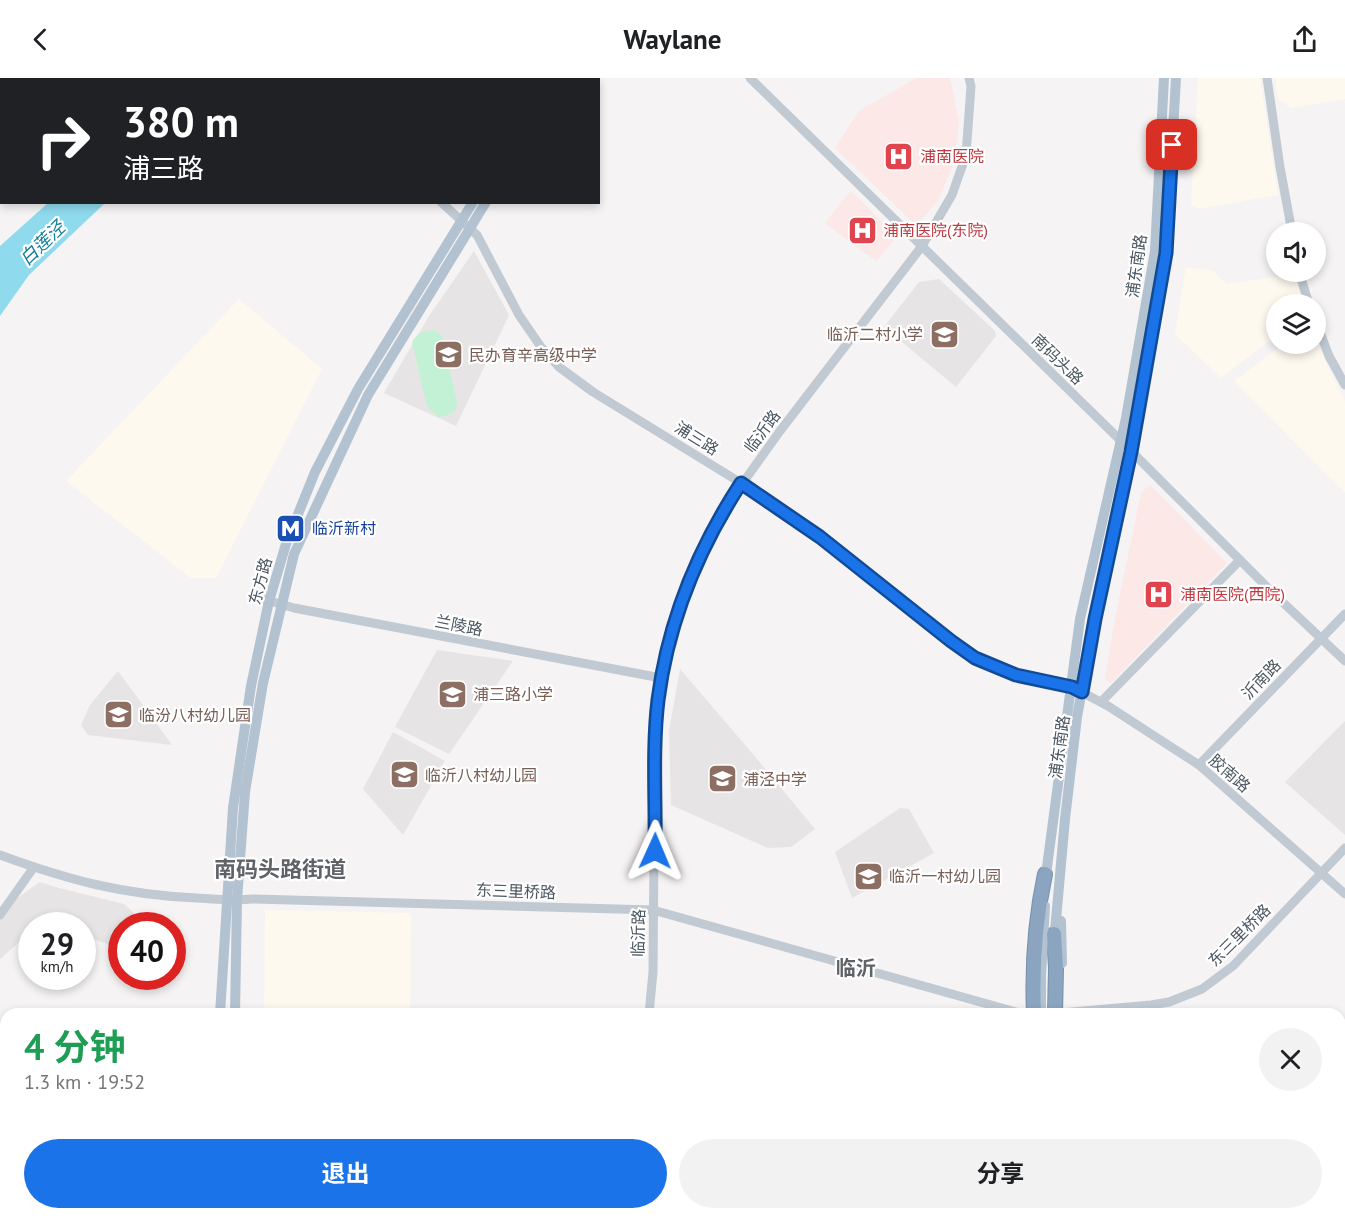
<!DOCTYPE html>
<html lang="zh">
<head>
<meta charset="utf-8">
<style>
  :root { --surface:#fff; --page:#f2f2f2; --text:#202124; --muted:#757577; --accent:#1a73e8 }
  body { margin:0; font-family:"PT Sans","Noto Sans SC",sans-serif; background:var(--page); color:var(--text); height:100vh; display:flex; flex-direction:column; font-size:22px; white-space:nowrap }
  * { box-sizing:border-box; margin:0 }
  p { font-size:20px; color:var(--muted) }
  .icon { flex:none; width:33px; height:33px; fill:none; stroke:currentColor; stroke-width:2; stroke-linecap:round; stroke-linejoin:round }
  .map { position:relative; flex:1; overflow:hidden }
  .panel { position:absolute; left:0px; top:930px; width:1346px; height:212px; display:flex; flex-direction:column; background:var(--surface); border-radius:18px 18px 0 0; box-shadow:0 3px 9px #0003 }
  .panel>* { flex:none }
  .top-card { position:absolute; left:0px; top:0px; width:600px; height:126px; box-shadow:0 3px 9px #0003; background:#202124; color:#fff; overflow:hidden }
  .tools { position:absolute; left:1266px; top:144px; display:grid; gap:12px }
  .tools a { display:grid; place-items:center; width:60px; height:60px; border-radius:50%; background:var(--surface); box-shadow:0 3px 9px #0003; font-size:30px }
  .speed { position:absolute; left:18px; top:834px; display:flex; gap:12px; font-size:30px; font-weight:700; text-align:center }
  .speed>* { display:grid; place-content:center; width:78px; height:78px; border-radius:50%; background:var(--surface); box-shadow:0 3px 9px #0003; line-height:1 }
  .speed small { font-size:15px; font-weight:400 }
  .speed .limit { border:9px solid #d22; background:#fff; color:#111 }
  .pin { position:absolute; display:grid; place-items:center; width:51px; height:51px; color:#fff; margin:-26px; border-radius:12px; box-shadow:0 3px 9px #0006 }
  .me { position:absolute; width:66px; margin:-33px; rotate:1deg; stroke-linejoin:round; filter:drop-shadow(0 0 4px #0008) }
  .turn { display:flex; align-items:center; gap:21px; height:126px; padding:0 24px; font-size:27px }
  .turn .icon { width:78px; height:78px; stroke-width:2.5 }
  .turn b { display:block; font-size:42px; line-height:51px }
  .round { display:grid; place-items:center; flex:none; width:63px; height:63px; border-radius:32px; background:var(--page) }
  .summary { display:flex; align-items:center; justify-content:space-between; height:102px; padding:0 24px }
  h1 { font-size:36px; font-weight:700; line-height:45px; color:#1e9e55 }
  .action { display:flex; gap:12px; margin-top:auto; padding:12px 24px }
  .action a { flex:1; height:69px; border-radius:36px; background:var(--accent); color:#fff; font-size:24px; font-weight:700; line-height:69px; text-align:center }
  .action a+a { background:var(--page); color:var(--text) }
  header { display:flex; justify-content:space-between; align-items:center; height:78px; padding:0 24px; background:var(--surface); font-size:27px; font-weight:700 }
  .map>svg:first-child { display:block }
  .commercial { fill:#fdf9ef }
  .education { fill:#e6e4e5 }
  .medical { fill:#fce8e6 }
  .green { fill:#c3f1d5 }
  .water { fill:#90daee }
  .lines { fill:none; stroke-linecap:round; stroke-linejoin:round }
  .highway-casing { stroke:#7690ad; stroke-width:16 }
  .minor { stroke:#c1cad2; stroke-width:9 }
  .major { stroke:#b3c2d1; stroke-width:10 }
  .highway { stroke:#8ba5c1; stroke-width:14 }
  .route-casing { stroke:#114b97; stroke-width:15 }
  .route { stroke:#1a73e8; stroke-width:10 }
  .labels { text-anchor:middle; dominant-baseline:central; stroke-width:4.5; stroke-linejoin:round; paint-order:stroke }
  .health-label { font-size:16px; fill:#be3a42; stroke:#fff; text-anchor:start }
  .street-label { font-size:16px; fill:#4a5661; stroke:#fff }
  .education-label { font-size:16px; fill:#785e54; stroke:#fff; text-anchor:start }
  .transit-label { font-size:16px; fill:#164399; stroke:#fff; text-anchor:start }
  .water-label { font-size:18px; font-style:italic; fill:#0c7c9b; stroke:#fff }
  .quarter-label { font-size:20px; font-weight:bold; fill:#5f6368; stroke:#fff }
  .district-label { font-size:22px; font-weight:bold; fill:#5f6368; stroke:#fff }
</style>
</head>
<body>
<header><svg class="icon" aria-label="back" viewBox="0 0 24 24"><path d="M15 5l-7 7 7 7"/></svg>Waylane<svg class="icon" aria-label="share" viewBox="0 0 24 24"><path d="M12 15V3M7 8l5-5 5 5M5 13v7h14v-7"/></svg></header>
<div class="map">
<svg width="1345" height="1141" viewBox="0 0 1345 1141">
  <rect width="100%" height="100%" fill="#f5f3f3"/>
  <g class="commercial">
    <path d="M 1198,0 L 1260,0 L 1278,117 L 1198,131 L 1191,127 Z"/>
    <path d="M 1275,0 L 1345,0 L 1345,21 L 1291,30 L 1278,21 Z"/>
    <path d="M 1186,189 L 1213,193 L 1227,206 L 1294,196 L 1303,226 L 1276,226 L 1276,258 L 1221,300 L 1175,256 Z"/>
    <path d="M 239,221 L 322,291 L 216,500 L 191,500 L 66,403 Z"/>
    <path d="M 1316,265 L 1345,323 L 1345,415 L 1234,303 L 1283,266 Z"/>
    <path d="M 265,832 L 411,835 L 410,936 L 264,936 Z"/>
  </g>
  <g class="education">
    <path d="M 474,173 L 509,237 L 456,348 L 384,315 L 429,238 Z"/>
    <path d="M 939,201 L 995,253 L 996,258 L 956,309 L 884,249 L 919,204 Z"/>
    <path d="M 437,572 L 513,583 L 449,676 L 395,649 Z"/>
    <path d="M 680,591 L 752,675 L 815,751 L 791,769 L 768,770 L 671,727 L 669,653 Z"/>
    <path d="M 118,593 L 172,667 L 88,657 L 81,647 L 90,627 Z"/>
    <path d="M 1345,643 L 1345,757 L 1285,704 Z"/>
    <path d="M 393,654 L 445,683 L 403,757 L 363,711 Z"/>
    <path d="M 900,730 L 909,731 L 934,775 L 852,820 L 835,774 Z"/>
    <path d="M 40,804 L 55,809 L 124,826 L 134,835 L 134,847 L 122,848 L 121,871 L 83,857 L 82,848 L 32,848 L 31,854 L 0,881 L 0,836 L 6,828 Z"/>
  </g>
  <g class="medical">
    <path d="M 917,0 L 950,0 L 959,44 L 954,85 L 937,124 L 916,147 L 835,70 L 859,33 Z"/>
    <path d="M 851,113 L 897,159 L 876,183 L 825,145 Z"/>
    <path d="M 1150,407 L 1227,485 L 1111,605 L 1105,602 L 1114,546 L 1141,415 Z"/>
  </g>
  <path class="green" d="M 434,252 L 442,258 L 457,325 L 456,332 L 446,338 L 439,339 L 427,328 L 412,264 C 417,255 423,253 434,252 Z"/>
  <path class="water" d="M 48,125 L 105,125 L 29,197 L 0,238 L 0,168 Z"/>
  <g class="lines">
    <defs>
      <g id="highway">
        <path d="M 1054,856 L 1056,890 L 1055,936"/>
        <path d="M 1034,936 C 1032,888 1035,843 1045,796"/>
        <path d="M 1049,1136 L 1049,1141"/>
        <path d="M 1066,1136 L 1066,1141"/>
      </g>
    </defs>
    <use href="#highway" class="highway-casing"/>
    <g class="minor">
      <path d="M 295,0 L 297,2"/>
      <path d="M 750,0 L 1114,356 L 1275,517 L 1345,583"/>
      <path d="M 1267,0 L 1280,89 L 1292,154"/>
      <path d="M 441,124 L 477,157 L 519,237 L 541,269 L 559,289 L 593,314 L 759,416 L 804,447 L 975,580 L 1016,597 L 1072,609 L 1108,628 L 1199,687 L 1345,816"/>
      <path d="M 1299,194 L 1309,226"/>
      <path d="M 1316,244 L 1329,278 L 1345,307"/>
      <path d="M 253,518 L 294,530 L 661,600"/>
      <path d="M 1101,624 L 1240,482"/>
      <path d="M 1199,687 L 1345,536"/>
      <path d="M 0,777 C 68,802 124,817 197,820 C 216,821 234,823 252,821 L 653,832 L 1023,936"/>
      <path d="M 0,837 L 34,789"/>
      <path d="M 1061,935 L 1151,927 L 1169,924 L 1202,911 L 1233,888 L 1345,770"/>
      <path d="M 649,936 L 653,894 L 655,655 L 661,600 L 679,531 L 702,473 L 727,427 L 780,353 L 922,168 L 952,117 L 966,77 L 971,8 L 969,0"/>
      <path d="M 643,1141 L 643,1136"/>
    </g>
    <g class="major">
      <path d="M 547,2 L 548,0"/>
      <path d="M 559,2 L 560,0"/>
      <path d="M 1045,804 L 1080,541 L 1126,340 L 1155,173 L 1164,0"/>
      <path d="M 1061,843 L 1062,885"/>
      <path d="M 1054,864 L 1065,741 L 1077,639 L 1095,541 L 1131,374 L 1166,175 L 1176,0"/>
      <path d="M 220,936 L 233,730 L 251,608 L 269,523 L 286,466 L 315,394 L 358,311 L 473,124"/>
      <path d="M 235,936 L 237,822 L 245,714 L 263,605 L 294,476 L 368,317 L 486,124"/>
      <path d="M 1041,936 L 1041,897 L 1045,828"/>
      <path d="M 215,1136 L 216,1141"/>
      <path d="M 1076,1136 L 1077,1141"/>
      <path d="M 232,1141 L 232,1136"/>
    </g>
    <use href="#highway" class="highway"/>
  </g>
  <g class="lines">
    <defs>
      <path id="route" d="M 655,773 C 656,723 652,672 658,622 C 668,544 698,471 741,405 L 820,459 L 951,563 L 975,580 L 1016,597 L 1072,609 L 1082,614 L 1095,541 L 1131,374 L 1166,175 L 1172,67"/>
    </defs>
    <use href="#route" class="route-casing"/>
    <use href="#route" class="route"/>
  </g>
  <defs>
    <symbol id="hospital-square" viewBox="-11 -11 22 22"><rect x="-9" y="-9" width="18" height="18" rx="4" fill="#e0444e" stroke="#fff"/><path d="M-5-5h3v3.5h4V-5h3V5h-3V1.5h-4V5h-3Z" fill="#fff"/></symbol>
    <symbol id="school-square" viewBox="-11 -11 22 22"><rect x="-9" y="-9" width="18" height="18" rx="4" fill="#8d6e63" stroke="#fff"/><path d="M0-5L7-2L0 1L-7-2ZM-4 1L0 2.5L4 1V4Q0 6-4 4Z" fill="#fff"/></symbol>
    <symbol id="metro-square" viewBox="-11 -11 22 22"><rect x="-9" y="-9" width="18" height="18" rx="4" fill="#1a4fb4" stroke="#fff"/><path d="M-5.5 5V-5H-3L0 0L3-5H5.5V5H3V-.5L0 4L-3-.5V5Z" fill="#fff"/></symbol>
  </defs>
  <g fill-rule="evenodd">
    <use href="#hospital-square" x="882" y="62" width="33" height="33"/>
    <use href="#hospital-square" x="846" y="136" width="33" height="33"/>
    <use href="#school-square" x="928" y="240" width="33" height="33"/>
    <use href="#school-square" x="432" y="260" width="33" height="33"/>
    <use href="#metro-square" x="274" y="434" width="33" height="33"/>
    <use href="#hospital-square" x="1142" y="500" width="33" height="33"/>
    <use href="#school-square" x="436" y="600" width="33" height="33"/>
    <use href="#school-square" x="102" y="620" width="33" height="33"/>
    <use href="#school-square" x="388" y="680" width="33" height="33"/>
    <use href="#school-square" x="706" y="684" width="33" height="33"/>
    <use href="#school-square" x="852" y="782" width="33" height="33"/>
  </g>
  <g class="labels">
    <g class="health-label">
      <text x="920" y="78">浦南医院</text>
      <text x="883" y="152">浦南医院(东院)</text>
      <text x="1180" y="516">浦南医院(西院)</text>
    </g>
    <g class="street-label">
      <text transform="translate(1136 188) rotate(-82)">浦东南路</text>
      <text transform="translate(1058 281) rotate(44)">南码头路</text>
      <text transform="translate(762 353) rotate(-53)">临沂路</text>
      <text transform="translate(697 360) rotate(32)">浦三路</text>
      <text transform="translate(260 503) rotate(-75)">东方路</text>
      <text transform="translate(459 547) rotate(11)">兰陵路</text>
      <text transform="translate(1261 601) rotate(-46)">沂南路</text>
      <text transform="translate(1059 669) rotate(-82)">浦东南路</text>
      <text transform="translate(1230 695) rotate(41)">胶南路</text>
      <text transform="translate(516 813) rotate(2)">东三里桥路</text>
      <text transform="translate(638 855) rotate(-89)">临沂路</text>
      <text transform="translate(1239 857) rotate(-45)">东三里桥路</text>
    </g>
    <g class="education-label">
      <text x="923" y="256" text-anchor="end">临沂二村小学</text>
      <text x="469" y="277">民办育辛高级中学</text>
      <text x="473" y="616">浦三路小学</text>
      <text x="139" y="637">临汾八村幼儿园</text>
      <text x="425" y="697">临沂八村幼儿园</text>
      <text x="743" y="701">浦泾中学</text>
      <text x="889" y="798">临沂一村幼儿园</text>
    </g>
    <g class="transit-label">
      <text x="312" y="450">临沂新村</text>
    </g>
    <g class="water-label">
      <text transform="translate(42 165) rotate(-44)">白莲泾</text>
    </g>
    <g class="quarter-label">
      <text x="856" y="890">临沂</text>
    </g>
    <g class="district-label">
      <text x="280" y="791">南码头路街道</text>
    </g>
  </g>
</svg>
<div class="tools">
<a><svg class="icon" aria-label="sound" viewBox="0 0 24 24"><path d="M4 9h4l5-4v14l-5-4H4zM17 9q2 3 0 6"/></svg></a>
<a><svg class="icon" aria-label="layers" viewBox="0 0 24 24"><path d="M12 4l9 5-9 5-9-5zM3 14l9 5 9-5"/></svg></a>
</div>
<div class="speed"><div>29<small>km/h</small></div><div class="limit">40</div></div>
<div class="pin" style="left:1172px;top:67px;background:#d93025"><svg class="icon" aria-label="arrive" viewBox="0 0 24 24"><path d="M6 21V4h12l-3 4 3 4H6"/></svg></div>
<svg class="me" style="left:655px;top:773px" viewBox="-20 -20 40 40"><path d="M0-17L14 15 0 8-14 15z" fill="#1a73e8" stroke="#fff" stroke-width="4"/></svg>
<div class="top-card">
<div class="turn"><svg class="icon" aria-label="right" viewBox="0 0 24 24"><path d="M7 20v-9h11M14 6l5 5-5 5"/></svg><div><b>380 m</b>浦三路</div></div>
</div>
<section class="panel">
<div class="summary"><div><h1>4 分钟</h1><p>1.3 km · 19:52</p></div><a class="round"><svg class="icon" aria-label="close" viewBox="0 0 24 24"><path d="M6 6l12 12M18 6L6 18"/></svg></a></div>
<div class="action"><a>退出</a><a>分享</a></div>
</section>
</div>
</body>
</html>
